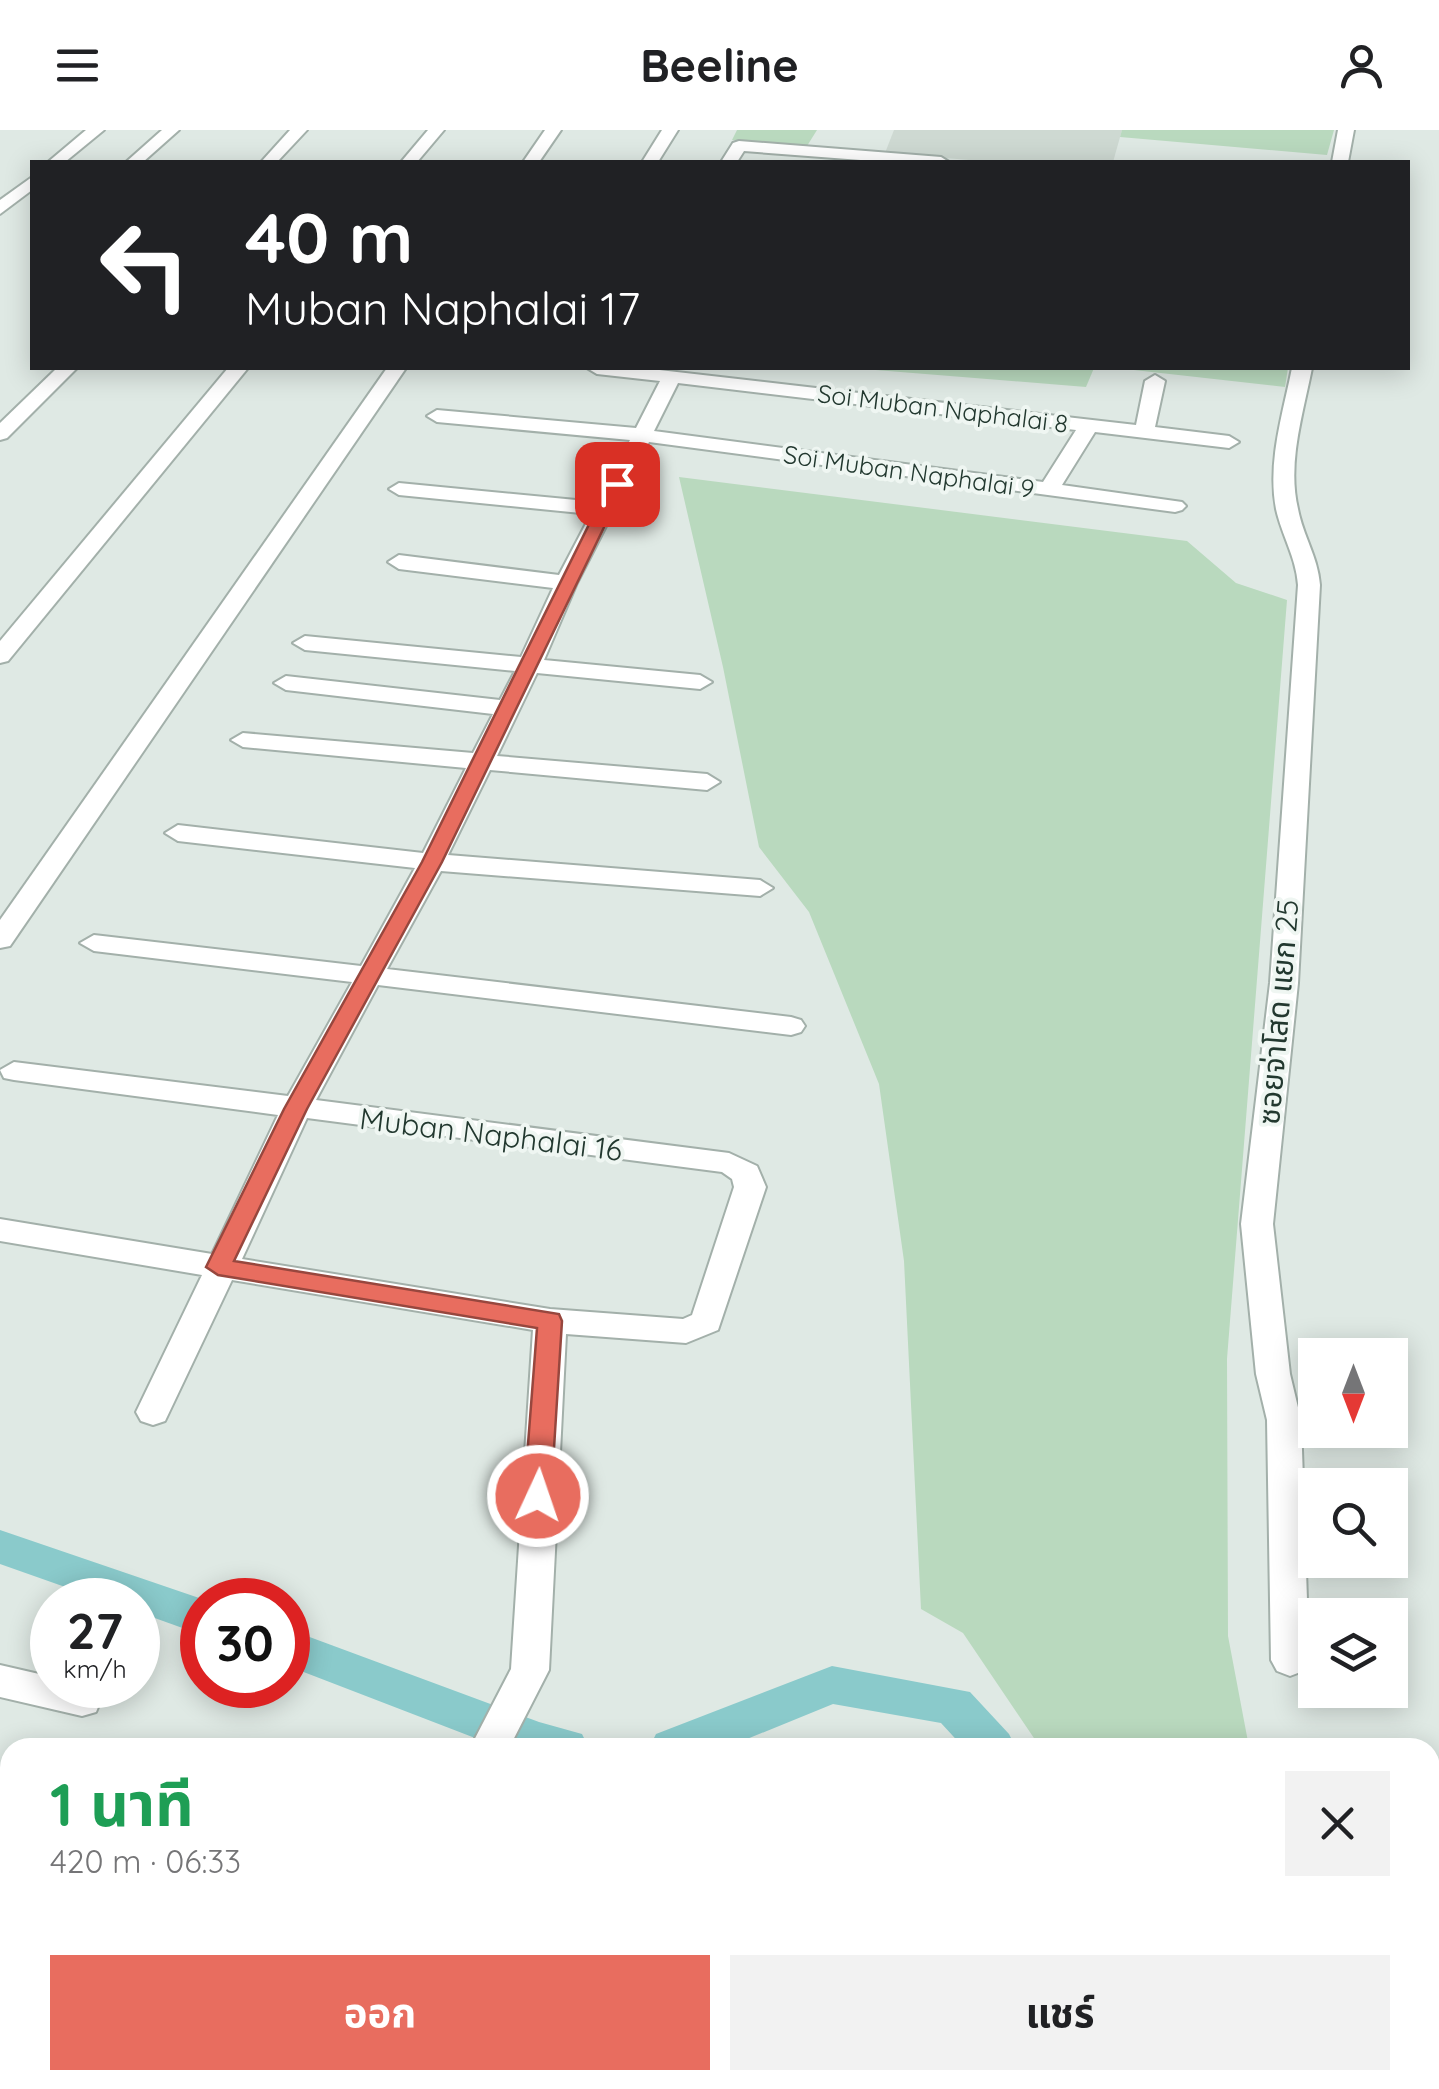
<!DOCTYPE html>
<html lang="th">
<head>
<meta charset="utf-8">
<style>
  :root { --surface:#fff; --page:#f2f2f2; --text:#202124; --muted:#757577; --accent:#e86d5f }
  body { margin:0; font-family:Quicksand,"Noto Sans Thai",sans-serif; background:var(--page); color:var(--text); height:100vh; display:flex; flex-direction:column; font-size:38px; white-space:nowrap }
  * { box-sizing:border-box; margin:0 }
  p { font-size:32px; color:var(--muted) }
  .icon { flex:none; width:55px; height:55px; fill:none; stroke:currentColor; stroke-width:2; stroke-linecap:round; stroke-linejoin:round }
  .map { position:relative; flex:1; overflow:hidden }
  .details { position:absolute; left:0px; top:1608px; width:1440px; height:352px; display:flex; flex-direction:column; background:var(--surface); border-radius:30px 30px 0 0; box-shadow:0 5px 25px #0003 }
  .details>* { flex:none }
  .banner { position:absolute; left:30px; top:30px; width:1380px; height:210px; border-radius:0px; box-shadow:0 5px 25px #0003; background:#202124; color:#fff; overflow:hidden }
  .needle { width:65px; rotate:180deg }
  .tools { position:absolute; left:1298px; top:1208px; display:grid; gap:20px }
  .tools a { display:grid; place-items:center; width:110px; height:110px; border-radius:0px; background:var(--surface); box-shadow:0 5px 25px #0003; font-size:50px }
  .speed { position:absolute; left:30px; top:1448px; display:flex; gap:20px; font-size:50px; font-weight:700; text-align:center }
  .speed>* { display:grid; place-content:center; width:130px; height:130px; border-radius:50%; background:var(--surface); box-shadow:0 5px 25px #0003; line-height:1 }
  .speed small { font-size:25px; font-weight:400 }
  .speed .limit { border:15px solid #d22; background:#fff; color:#111 }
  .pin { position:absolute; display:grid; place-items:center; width:85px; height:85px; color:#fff; margin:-42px; border-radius:20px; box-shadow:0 5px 15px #0006 }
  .me { position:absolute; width:110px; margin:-55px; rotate:3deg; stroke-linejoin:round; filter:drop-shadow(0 0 8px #0008) }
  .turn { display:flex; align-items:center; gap:35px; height:210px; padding:0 50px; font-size:45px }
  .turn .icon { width:130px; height:130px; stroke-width:2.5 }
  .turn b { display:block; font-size:70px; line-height:85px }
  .round { display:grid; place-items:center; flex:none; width:105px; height:105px; border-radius:0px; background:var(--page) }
  .summary { display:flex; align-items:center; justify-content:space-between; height:170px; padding:0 50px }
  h1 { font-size:60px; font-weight:700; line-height:75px; color:#1e9e55 }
  .button { display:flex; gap:20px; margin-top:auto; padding:20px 50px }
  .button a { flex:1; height:115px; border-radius:0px; background:var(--accent); color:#fff; font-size:40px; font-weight:700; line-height:115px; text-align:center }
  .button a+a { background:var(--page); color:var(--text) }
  header { display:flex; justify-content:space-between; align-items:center; height:130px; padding:0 50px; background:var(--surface); font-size:45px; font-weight:700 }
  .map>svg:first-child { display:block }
  .built { fill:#ced9d2 }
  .green { fill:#b9d9be }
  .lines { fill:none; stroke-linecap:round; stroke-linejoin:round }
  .canal { fill:#8acacb; fill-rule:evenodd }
  .building { fill:#b5c4bc; stroke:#7f8984; stroke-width:2.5 }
  .minor-casing { stroke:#a3b0aa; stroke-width:4 }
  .minor { fill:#fff; fill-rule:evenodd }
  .route { fill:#e86d5f; stroke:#97473e; stroke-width:2.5 }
  .labels { text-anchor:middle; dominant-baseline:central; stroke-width:8; stroke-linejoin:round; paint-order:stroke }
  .far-street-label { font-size:25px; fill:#22382f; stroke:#eff6f2 }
  .street-label { font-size:30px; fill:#22382f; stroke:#eff6f2 }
</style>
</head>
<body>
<header><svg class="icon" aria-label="menu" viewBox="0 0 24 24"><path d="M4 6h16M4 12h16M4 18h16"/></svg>Beeline<svg class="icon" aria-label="person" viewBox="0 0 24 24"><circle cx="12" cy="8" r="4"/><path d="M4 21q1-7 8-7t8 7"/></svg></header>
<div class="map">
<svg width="1439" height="1959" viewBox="0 0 1439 1959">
  <rect width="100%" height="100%" fill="#dfe9e4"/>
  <path class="built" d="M 894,0 L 1122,0 L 1113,32 L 993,32 L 885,23 Z"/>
  <g class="green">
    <path d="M 737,0 L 817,0 L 807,16 L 732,10 Z"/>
    <path d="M 1122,0 L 1334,0 L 1327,25 L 1120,7 Z"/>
    <path d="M 851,238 L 1094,238 L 1086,257 Z"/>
    <path d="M 1116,238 L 1288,238 L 1285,257 Z"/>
    <path d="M 679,347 L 1187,411 L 1236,453 L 1287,470 L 1227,1229 L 1228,1506 L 1249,1617 L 1040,1617 L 963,1503 L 921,1479 L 904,1131 L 879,954 L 809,782 L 759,717 L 723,537 Z"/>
  </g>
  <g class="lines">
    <g class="canal">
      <path d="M 0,1400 L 205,1470 L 202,1505 L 138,1482 L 138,1470 L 102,1470 L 0,1434 Z"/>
      <path d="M 288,1499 L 539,1592 L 582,1604 L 589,1618 L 501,1618 L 288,1536 Z"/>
      <path d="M 832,1536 L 970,1562 L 1009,1604 L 1016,1618 L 964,1618 L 941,1593 L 833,1574 L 725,1618 L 649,1618 L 656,1604 Z"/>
      <path d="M 1430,1773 L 1439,1774 L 1439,1820 L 1430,1819 Z"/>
    </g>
  </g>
  <path class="building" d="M 760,1950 L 1151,1950 L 1155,1959 L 754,1959 Z"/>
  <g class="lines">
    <defs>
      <g id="minor">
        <path d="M 86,0 L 104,0 L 65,32 L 48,32 Z"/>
        <path d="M 162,0 L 179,0 L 143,32 L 126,32 Z"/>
        <path d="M 290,0 L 307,0 L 277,32 L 261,32 Z"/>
        <path d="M 428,0 L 444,0 L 417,32 L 401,32 Z"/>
        <path d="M 545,0 L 561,0 L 539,32 L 523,32 Z"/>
        <path d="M 662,0 L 678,0 L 658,32 L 642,32 Z"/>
        <path d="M 1338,0 L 1354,0 L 1348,32 L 1332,32 Z"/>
        <path d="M 739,11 L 941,27 L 949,32 L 887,32 L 744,21 L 737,32 L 721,32 L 733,13 Z"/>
        <path d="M 32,47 L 32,60 L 0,84 L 0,70 Z"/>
        <path d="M 57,238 L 77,238 L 7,308 L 0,310 L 0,293 Z"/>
        <path d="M 228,238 L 248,238 L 8,531 L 0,533 L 0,511 Z"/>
        <path d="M 387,238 L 406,238 L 10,816 L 0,818 L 0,790 Z"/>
        <path d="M 587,238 L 642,238 L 1136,295 L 1145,251 L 1155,245 L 1165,251 L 1155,297 L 1229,306 L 1239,312 L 1229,318 L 1095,302 L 1062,355 L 1182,372 L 1186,376 L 1182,380 L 1175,382 L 649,312 L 577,453 L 544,530 L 700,545 L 712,552 L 700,559 L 537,543 L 497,626 L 707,644 L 720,652 L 707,660 L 490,640 L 448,725 L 760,750 L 773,758 L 760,766 L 441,741 L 387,839 L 791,887 L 801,890 L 805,896 L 801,902 L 791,905 L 378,855 L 316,970 L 729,1023 L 757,1036 L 766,1057 L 718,1200 L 686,1213 L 566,1204 L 549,1540 L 509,1618 L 470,1618 L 511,1539 L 533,1200 L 232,1150 L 165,1291 L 153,1295 L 141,1291 L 136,1282 L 202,1145 L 0,1111 L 0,1089 L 212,1124 L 278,985 L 14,950 L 4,948 L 0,940 L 14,932 L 288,966 L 352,852 L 94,821 L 80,813 L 94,805 L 361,836 L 415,738 L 178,711 L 165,703 L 178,695 L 423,723 L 466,638 L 243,617 L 231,610 L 243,603 L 473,623 L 493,584 L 286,560 L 274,553 L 286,546 L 500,570 L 515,541 L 305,520 L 293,513 L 305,506 L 521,527 L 553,458 L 399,439 L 388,432 L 399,425 L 559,445 L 591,384 L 399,365 L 389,359 L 399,353 L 597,372 L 630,310 L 437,292 L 427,286 L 437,280 L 636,298 L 660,251 L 597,244 ZM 678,253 L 1076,300 L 1043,352 L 654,301 ZM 307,988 L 722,1042 L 732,1049 L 734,1057 L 692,1185 L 683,1189 L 550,1179 L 242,1129 Z"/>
        <path d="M 1292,238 L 1312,238 C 1303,284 1287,333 1298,379 C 1303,406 1318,427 1320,455 L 1298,853 L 1273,1094 L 1290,1244 L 1301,1290 L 1309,1530 L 1303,1541 L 1290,1546 L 1277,1541 L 1271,1530 L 1267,1290 L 1256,1244 L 1241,1094 L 1270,853 L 1298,455 C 1296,427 1282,406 1276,379 C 1267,332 1283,283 1292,238 Z"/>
        <path d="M 0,1535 L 52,1547 L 52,1555 L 96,1558 L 101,1570 L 96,1582 L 82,1586 L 0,1567 Z"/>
        <path d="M 0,1738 L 10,1742 L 10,1780 L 0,1776 Z"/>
        <path d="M 298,1950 L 344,1950 L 340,1959 L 294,1959 Z"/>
        <path d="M 530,1950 L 575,1950 L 571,1959 L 526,1959 Z"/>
        <path d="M 1214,1950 L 1258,1950 L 1262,1959 L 1218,1959 Z"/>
      </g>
    </defs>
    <use href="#minor" class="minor-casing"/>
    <use href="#minor" class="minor"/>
  </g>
  <path class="route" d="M 617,350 L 625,354 L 442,732 L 307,979 L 234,1131 L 559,1184 L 562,1191 L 551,1366 L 547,1374 L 538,1377 L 528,1374 L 524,1366 L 537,1198 L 218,1145 L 206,1137 L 284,979 L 422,732 L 609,354 Z"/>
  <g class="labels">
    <g class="far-street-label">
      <text transform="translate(943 278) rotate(7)">Soi Muban Naphalai 8</text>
      <text transform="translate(909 341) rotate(8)">Soi Muban Naphalai 9</text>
    </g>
    <g class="street-label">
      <text transform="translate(1278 882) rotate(-85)">ซอยจ่าโสด แยก 25</text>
      <text transform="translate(491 1004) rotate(7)">Muban Naphalai 16</text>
    </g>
  </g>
</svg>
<div class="tools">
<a><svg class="needle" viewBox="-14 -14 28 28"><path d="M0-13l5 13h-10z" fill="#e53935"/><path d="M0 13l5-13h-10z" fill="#757577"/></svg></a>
<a><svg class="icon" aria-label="search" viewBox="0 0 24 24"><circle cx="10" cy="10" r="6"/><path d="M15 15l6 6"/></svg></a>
<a><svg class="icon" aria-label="layers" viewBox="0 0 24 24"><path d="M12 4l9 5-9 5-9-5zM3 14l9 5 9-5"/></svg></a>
</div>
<div class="speed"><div>27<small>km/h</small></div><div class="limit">30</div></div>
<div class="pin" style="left:617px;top:354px;background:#d93025"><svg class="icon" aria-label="arrive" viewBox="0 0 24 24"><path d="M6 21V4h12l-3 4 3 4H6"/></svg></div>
<svg class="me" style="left:538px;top:1366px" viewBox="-20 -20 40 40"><circle r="17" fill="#e86d5f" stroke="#fff" stroke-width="3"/><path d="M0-11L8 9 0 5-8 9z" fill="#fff"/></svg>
<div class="banner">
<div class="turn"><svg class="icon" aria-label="left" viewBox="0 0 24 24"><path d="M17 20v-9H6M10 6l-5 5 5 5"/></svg><div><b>40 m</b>Muban Naphalai 17</div></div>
</div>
<section class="details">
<div class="summary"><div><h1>1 นาที</h1><p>420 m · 06:33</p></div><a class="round"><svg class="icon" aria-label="close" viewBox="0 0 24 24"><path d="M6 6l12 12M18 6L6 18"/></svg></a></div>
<div class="button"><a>ออก</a><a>แชร์</a></div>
</section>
</div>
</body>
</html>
